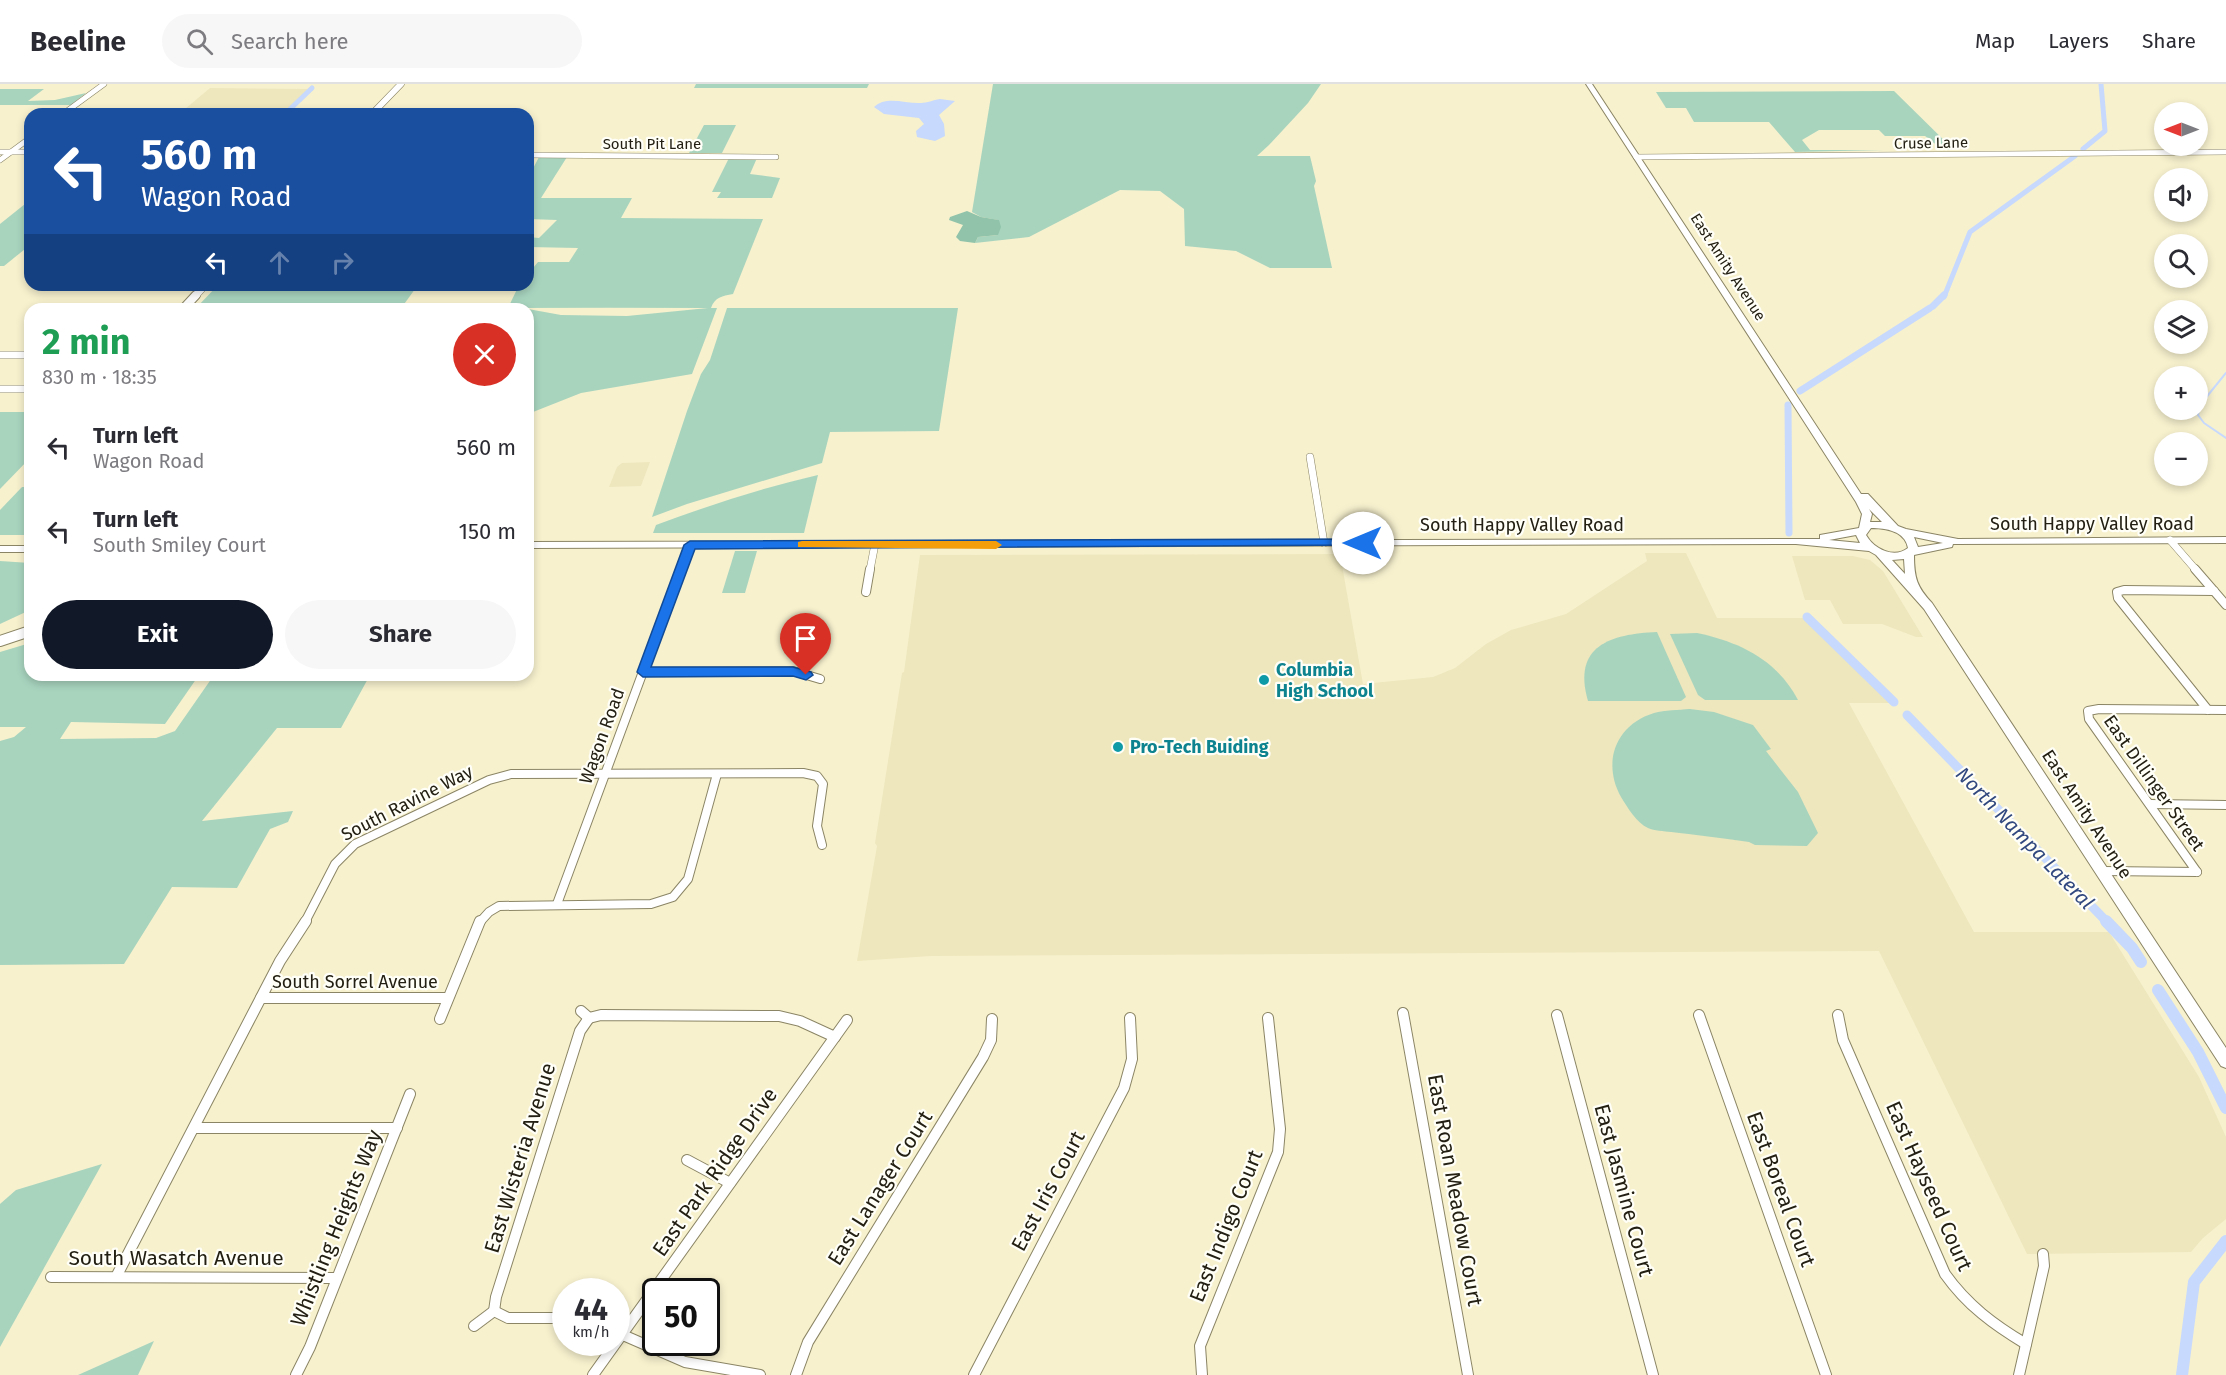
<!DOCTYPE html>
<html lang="en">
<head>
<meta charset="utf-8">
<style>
  :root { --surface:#fff; --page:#f7f7f7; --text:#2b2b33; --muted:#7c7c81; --line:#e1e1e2; --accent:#111827 }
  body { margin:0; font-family:"Fira Sans",sans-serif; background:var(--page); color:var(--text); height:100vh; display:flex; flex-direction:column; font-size:22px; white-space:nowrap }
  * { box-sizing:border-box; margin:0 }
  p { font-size:20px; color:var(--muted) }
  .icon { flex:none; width:33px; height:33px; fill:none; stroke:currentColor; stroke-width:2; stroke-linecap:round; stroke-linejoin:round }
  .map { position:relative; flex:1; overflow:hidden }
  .side { position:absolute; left:24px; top:219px; width:510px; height:378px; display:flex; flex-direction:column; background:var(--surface); border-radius:18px; box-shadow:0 3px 9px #0003 }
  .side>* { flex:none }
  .guide { position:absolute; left:24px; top:24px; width:510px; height:183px; border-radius:18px; box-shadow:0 3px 9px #0003; background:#1a4fa0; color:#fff; overflow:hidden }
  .needle { width:39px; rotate:270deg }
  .fabs { position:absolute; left:2154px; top:18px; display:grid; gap:12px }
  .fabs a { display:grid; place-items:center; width:54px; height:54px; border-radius:50%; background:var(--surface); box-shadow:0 3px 9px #0003; font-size:30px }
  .speed { position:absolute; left:552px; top:1194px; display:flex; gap:12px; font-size:30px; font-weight:700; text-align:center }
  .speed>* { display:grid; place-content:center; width:78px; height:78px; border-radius:50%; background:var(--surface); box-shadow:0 3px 9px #0003; line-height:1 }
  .speed small { font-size:15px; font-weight:400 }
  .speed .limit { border:3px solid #111; border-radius:9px; background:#fff; color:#111 }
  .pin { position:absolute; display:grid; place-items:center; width:51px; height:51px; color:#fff; margin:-62px -26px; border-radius:50% 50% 50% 0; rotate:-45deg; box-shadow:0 0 6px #0007 }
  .pin .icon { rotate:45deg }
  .me { position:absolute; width:66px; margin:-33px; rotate:270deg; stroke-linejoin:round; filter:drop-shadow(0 0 4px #0008) }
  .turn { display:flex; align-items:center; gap:21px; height:126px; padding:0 18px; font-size:27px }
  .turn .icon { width:78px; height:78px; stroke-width:2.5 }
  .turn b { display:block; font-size:42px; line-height:51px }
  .lanes { display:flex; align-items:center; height:57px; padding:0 18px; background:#0003; justify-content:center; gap:30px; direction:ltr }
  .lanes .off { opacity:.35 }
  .round { display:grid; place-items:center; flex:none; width:63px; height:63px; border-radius:32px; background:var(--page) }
  .headline { display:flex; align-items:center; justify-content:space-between; height:102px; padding:0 18px }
  h1 { font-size:36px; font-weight:700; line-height:45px; color:#1e9e55 }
  .cta { display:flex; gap:12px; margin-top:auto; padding:12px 18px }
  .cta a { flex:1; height:69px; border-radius:36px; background:var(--accent); color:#fff; font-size:24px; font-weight:700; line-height:69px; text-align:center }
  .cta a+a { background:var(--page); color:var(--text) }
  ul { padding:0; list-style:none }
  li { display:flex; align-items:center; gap:18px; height:84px; padding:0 18px }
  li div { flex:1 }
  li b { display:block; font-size:22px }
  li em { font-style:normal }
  header { display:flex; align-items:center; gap:36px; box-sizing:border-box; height:84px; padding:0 30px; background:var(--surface); border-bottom:2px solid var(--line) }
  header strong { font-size:28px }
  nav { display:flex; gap:33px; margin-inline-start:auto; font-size:21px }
  .search { width:420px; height:54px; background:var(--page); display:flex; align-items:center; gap:15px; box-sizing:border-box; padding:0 21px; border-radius:33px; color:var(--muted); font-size:22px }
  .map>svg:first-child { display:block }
  .built { fill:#eee7bd }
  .green { fill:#a8d4be }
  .forest { fill:#90c3aa }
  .water { fill:#c7d9fc }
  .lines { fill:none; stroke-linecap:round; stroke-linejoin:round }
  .stream { stroke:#c7d9fc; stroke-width:2 }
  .canal-far3 { stroke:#c7d9fc; stroke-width:5 }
  .canal-far2 { stroke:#c7d9fc; stroke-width:7 }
  .canal-far1 { stroke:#c7d9fc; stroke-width:9 }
  .canal { stroke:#c7d9fc; stroke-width:12 }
  .minor-far3-casing { stroke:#8b8565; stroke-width:6 }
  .minor-far2-casing { stroke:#8b8565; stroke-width:8 }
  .minor-far1-casing { stroke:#8b8565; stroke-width:10 }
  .minor-casing { stroke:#8b8565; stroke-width:12 }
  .tertiary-far2-casing { stroke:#8b8565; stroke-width:7 }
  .tertiary-far1-casing { stroke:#8b8565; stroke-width:10 }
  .tertiary-casing { stroke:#8b8565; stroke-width:12 }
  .secondary-casing { stroke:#8b8565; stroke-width:2 }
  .minor-far3 { stroke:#fff; stroke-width:5 }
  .minor-far2 { stroke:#fff; stroke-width:7 }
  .minor-far1 { stroke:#fff; stroke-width:8 }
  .minor { stroke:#fff; stroke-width:10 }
  .tertiary-far2 { stroke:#fff; stroke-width:6 }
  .tertiary-far1 { stroke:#fff; stroke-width:8 }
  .tertiary { stroke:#fff; stroke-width:10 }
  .secondary { fill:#fff; fill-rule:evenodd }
  .route { fill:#1a73e8; stroke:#114b97; stroke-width:1.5 }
  .slow { fill:#f59e0b }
  .culture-dot { fill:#0f9aa8; stroke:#fffef7; stroke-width:2 }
  .labels { text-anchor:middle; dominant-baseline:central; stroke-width:4.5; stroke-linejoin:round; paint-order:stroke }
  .far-street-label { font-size:15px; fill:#232013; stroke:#fffef7 }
  .street-label { font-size:18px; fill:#232013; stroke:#fffef7 }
  .culture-label { font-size:18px; font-weight:bold; fill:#0d838f; stroke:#fffef7; text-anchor:start }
  .water-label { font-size:20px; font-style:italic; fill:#31497f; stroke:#fffef7 }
  .near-street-label { font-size:21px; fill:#232013; stroke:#fffef7 }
</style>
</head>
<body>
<header>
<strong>Beeline</strong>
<div class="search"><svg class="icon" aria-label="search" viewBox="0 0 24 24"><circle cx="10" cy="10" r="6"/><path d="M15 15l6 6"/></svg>Search here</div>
<nav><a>Map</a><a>Layers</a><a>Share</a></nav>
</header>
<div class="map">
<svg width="2226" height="1291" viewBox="0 0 2226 1291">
  <rect width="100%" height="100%" fill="#f7f1ce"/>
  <g class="built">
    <path d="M 210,4 L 312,5 L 284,30 L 179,30 Z"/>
    <path d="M 650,378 L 641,402 L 609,403 L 617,383 L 622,379 Z"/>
    <path d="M 1645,469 L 1686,469 L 1717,534 L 1803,534 L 1890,619 L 1849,619 L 1974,848 L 2109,848 L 2199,993 L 2226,1053 L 2226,1135 L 2203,1154 L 2191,1168 L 2027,1170 L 1879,867 L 931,872 L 857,877 L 877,762 L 875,759 L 902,589 L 904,588 L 920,471 L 1340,470 L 1363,600 L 1433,593 L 1455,584 L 1486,560 L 1511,546 L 1566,530 L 1647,477 Z"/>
    <path d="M 1792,472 L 1853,472 L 1870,476 L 1883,487 L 1923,553 L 1916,553 L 1882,540 L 1843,540 L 1830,516 L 1805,516 Z"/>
  </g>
  <g class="green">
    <path d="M 696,0 L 869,0 L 867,4 L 694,4 Z"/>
    <path d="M 993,0 L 1321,0 L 1308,19 L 1269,61 L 1257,72 L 1310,72 L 1316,97 L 1314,102 L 1332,184 L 1270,184 L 1236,167 L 1185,162 L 1184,125 L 1160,107 L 1120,106 L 1029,153 L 975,159 L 978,153 L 998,151 L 998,136 L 981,133 L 972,128 Z"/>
    <path d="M 0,5 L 44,5 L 28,17 L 55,16 L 86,9 L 71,21 L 0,21 Z"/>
    <path d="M 1894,7 L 1954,66 L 1943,66 L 1925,52 L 1885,52 L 1879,46 L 1819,46 L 1802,56 L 1810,66 L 1884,66 L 1795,68 L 1769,38 L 1694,38 L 1686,24 L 1666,24 L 1656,8 Z"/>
    <path d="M 704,41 L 736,41 L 722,69 L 689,69 Z"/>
    <path d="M 539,73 L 567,73 L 541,114 L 632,114 L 621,134 L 763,135 L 733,210 C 722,212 715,213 711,224 L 717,224 L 692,290 L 581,309 L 528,330 L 528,225 L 561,231 L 627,232 L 708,224 L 197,223 L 218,201 L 418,201 L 402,223 L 508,224 L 519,201 L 528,201 L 528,190 L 538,178 L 569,178 L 578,164 L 528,163 L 528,153 L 539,154 L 557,136 L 528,135 L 528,94 Z"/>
    <path d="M 729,74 L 757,74 L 750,90 L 780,94 L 772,114 L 717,114 L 721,108 L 712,108 Z"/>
    <path d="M 30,116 L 30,161 L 4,182 L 0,182 L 0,140 Z"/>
    <path d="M 727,224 L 958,224 L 939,347 L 830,348 L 822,379 L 687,420 L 652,433 L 687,327 L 701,290 L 710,276 Z"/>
    <path d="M 0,328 L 30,328 L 30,374 L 0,405 Z"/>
    <path d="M 818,391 L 804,449 L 653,449 L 656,441 C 710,421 762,404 818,391 Z"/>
    <path d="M 22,403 L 30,403 L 30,451 L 0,451 L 0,426 Z"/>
    <path d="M 735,467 L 757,467 L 745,509 L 722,509 Z"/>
    <path d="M 0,477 L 30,479 L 30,526 L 0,540 Z"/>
    <path d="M 1657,548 L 1686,613 L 1681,617 L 1588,617 C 1572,562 1610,550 1657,548 Z"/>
    <path d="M 1697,549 C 1740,558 1777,576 1798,616 L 1705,616 L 1698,611 L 1670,550 Z"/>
    <path d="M 30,559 L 30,591 L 199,591 L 165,640 L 71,638 L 60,655 L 156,654 L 175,647 L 214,591 L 370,591 L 341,644 L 277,644 L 202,737 L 293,727 L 288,738 L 270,745 L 237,804 L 172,803 L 124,880 L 0,881 L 0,657 L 14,653 L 26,643 L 0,643 L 0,568 Z"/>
    <path d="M 1690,625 L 1714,628 L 1753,641 L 1771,665 L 1766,667 L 1798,708 L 1818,749 L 1807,762 L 1755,761 L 1749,758 C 1723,754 1697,751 1671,748 C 1664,747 1654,747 1648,744 C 1637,739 1627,723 1621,713 C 1602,679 1615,641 1654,629 C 1665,626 1678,626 1690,625 Z"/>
    <path d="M 102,1080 L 0,1263 L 0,1120 L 16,1106 Z"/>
    <path d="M 154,1257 L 138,1291 L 78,1291 Z"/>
  </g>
  <path class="forest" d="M 967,127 L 981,133 L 999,136 L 1001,143 L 998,151 L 978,153 L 975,159 L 960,157 L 956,153 L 963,141 L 949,136 L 950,133 Z"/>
  <path class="water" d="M 940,15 L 955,17 L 939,31 L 944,40 L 945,52 L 935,57 L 917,53 L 916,47 L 924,40 L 919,34 L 884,30 L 874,23 C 886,11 906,20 921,19 C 927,19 933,16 940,15 Z"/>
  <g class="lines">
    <path class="stream" d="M 2226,289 L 2200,321 L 2198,331 L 2204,339 L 2226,354"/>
    <g class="canal-far3">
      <path d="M 285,30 L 312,4"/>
      <path d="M 2083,65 L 2105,47 L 2101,0"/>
      <path d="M 1944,213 L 1970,148 L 2075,72"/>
    </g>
    <g class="canal-far2">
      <path d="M 1933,222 L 1944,211"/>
      <path d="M 1800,307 L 1930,224"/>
      <path d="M 1788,321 L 1789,449"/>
    </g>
    <g class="canal-far1">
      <path d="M 1807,533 L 1894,618"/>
      <path d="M 1907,631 L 2107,838"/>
    </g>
    <g class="canal">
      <path d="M 2106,837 L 2132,864 L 2141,878"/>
      <path d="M 2158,906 L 2198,968 L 2226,1024"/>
      <path d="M 2182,1291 L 2194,1198 L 2226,1157"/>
    </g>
    <defs>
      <g id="minor-far3">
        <path d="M 63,30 L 104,0"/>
        <path d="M 0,68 L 30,68"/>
        <path d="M 528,71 L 776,73"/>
        <path d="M 1636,73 L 2226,68"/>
        <path d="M 0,76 L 30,54"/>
      </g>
      <g id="minor-far2">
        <path d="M 0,271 L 30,271"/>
        <path d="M 0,305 L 30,305"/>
        <path d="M 1310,373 L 1324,459"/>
        <path d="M 2170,456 L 2196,486"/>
        <path d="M 681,486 L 690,461"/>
        <path d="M 870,486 L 875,460"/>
      </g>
      <g id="minor-far1">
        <path d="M 2195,485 L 2226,521"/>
        <path d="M 866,508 L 870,485"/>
        <path d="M 643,588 L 793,587 L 820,595"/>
        <path d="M 2208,626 L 2118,514 L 2117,508 L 2124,506 L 2214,507"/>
        <path d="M 2150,720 L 2226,721"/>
        <path d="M 2103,787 L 2197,788"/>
        <path d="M 2197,788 L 2089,635 L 2088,627 L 2099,625 L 2226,626"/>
        <path d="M 557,820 L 681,485"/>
        <path d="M 305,838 L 335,780 L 355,760 L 489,696 L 511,690 L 803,689 L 817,692 L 823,700 L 817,742 L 822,761"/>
        <path d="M 480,838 L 489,828 L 499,822 L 651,820 L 673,813 L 688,795 L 717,690"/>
      </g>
      <g id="minor">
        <path d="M 261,914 L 448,914"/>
        <path d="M 581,927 L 589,934"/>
        <path d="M 1403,929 L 1468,1291"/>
        <path d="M 1557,931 L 1653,1291"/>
        <path d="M 1699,931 L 1826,1291"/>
        <path d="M 1838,931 L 1843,956 L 1945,1190 C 1967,1221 1994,1241 2026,1260"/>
        <path d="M 589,934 L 601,931 L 779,932 L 800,937 L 835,953"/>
        <path d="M 440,935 L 480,837"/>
        <path d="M 194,1044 L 397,1044"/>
        <path d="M 687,1076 L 730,1099"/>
        <path d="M 51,1193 L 336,1194"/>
        <path d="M 116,1193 L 280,877 L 306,837"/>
        <path d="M 494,1227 L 496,1213 L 580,947 L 589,934"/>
        <path d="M 494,1227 L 508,1234 L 566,1234"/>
        <path d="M 474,1242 L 494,1227"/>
        <path d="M 616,1248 L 685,1278 L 760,1291"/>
        <path d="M 296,1291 L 310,1263 L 410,1010"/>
        <path d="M 593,1291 L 847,936"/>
        <path d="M 796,1291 L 808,1258 L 983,973 L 991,956 L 992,935"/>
        <path d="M 974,1291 L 1124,1004 L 1132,975 L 1130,934"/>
        <path d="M 1202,1291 L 1200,1262 L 1278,1068 L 1280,1045 L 1268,934"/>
        <path d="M 2019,1291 L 2044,1182 L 2043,1170"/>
      </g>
      <g id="tertiary-far2">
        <path d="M 372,30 L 401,0"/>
        <path d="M 195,213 L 206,201"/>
      </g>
      <path id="tertiary-far1" d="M 183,225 L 196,211"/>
      <path id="tertiary" d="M 0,557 L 30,547"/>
      <g id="secondary">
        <path d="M 1586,0 L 1592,0 L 1861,410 L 1868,410 L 1898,442 L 1906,445 L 1958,455 L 2226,453 L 2226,459 L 1953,460 L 1952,463 L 1914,471 C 1914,494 1917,503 1932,519 L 2226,964 L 2226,984 L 2221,982 L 1924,525 L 1876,471 L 1869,467 L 1796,460 L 528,464 L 528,458 L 1820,455 L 1820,451 L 1859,444 L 1862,430 L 1856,418 ZM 1869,425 L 1882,438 L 1870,438 L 1872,430 ZM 1871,444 C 1886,444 1905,447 1908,464 C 1894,475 1874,465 1866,451 ZM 1856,451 L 1860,459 L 1829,456 ZM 1914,453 L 1943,459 L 1918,463 ZM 1904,475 L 1905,490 L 1892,476 Z"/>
        <rect x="0" y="462" width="30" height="6"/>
      </g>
    </defs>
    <use href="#minor-far3" class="minor-far3-casing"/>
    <use href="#minor-far2" class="minor-far2-casing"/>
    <use href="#minor-far1" class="minor-far1-casing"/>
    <use href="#minor" class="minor-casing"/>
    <use href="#tertiary-far2" class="tertiary-far2-casing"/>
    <use href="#tertiary-far1" class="tertiary-far1-casing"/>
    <use href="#tertiary" class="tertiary-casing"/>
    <use href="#secondary" class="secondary-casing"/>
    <use href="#minor-far3" class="minor-far3"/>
    <use href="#minor-far2" class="minor-far2"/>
    <use href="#minor-far1" class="minor-far1"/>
    <use href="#minor" class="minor"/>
    <use href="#tertiary-far2" class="tertiary-far2"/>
    <use href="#tertiary-far1" class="tertiary-far1"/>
    <use href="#tertiary" class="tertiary"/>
    <use href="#secondary" class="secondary"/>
  </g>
  <path class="route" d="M 1363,455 L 1367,456 L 1367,461 L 695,465 L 651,583 L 793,583 L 811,588 L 813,591 L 806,596 L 793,592 L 643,593 L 637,588 L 684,461 L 690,457 Z"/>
  <path class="slow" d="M 802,457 L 996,457 L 1002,461 L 996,465 L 798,463 L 798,458 Z"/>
  <g class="culture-dot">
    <circle cx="1264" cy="596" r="6"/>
    <circle cx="1118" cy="663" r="6"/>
  </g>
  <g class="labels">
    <g class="far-street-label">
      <text transform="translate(1931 59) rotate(-1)">Cruse Lane</text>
      <text x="652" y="60">South Pit Lane</text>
      <text transform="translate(1728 183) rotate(57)">East Amity Avenue</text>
    </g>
    <g class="street-label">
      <text x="2092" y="440">South Happy Valley Road</text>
      <text x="1522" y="441">South Happy Valley Road</text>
      <text transform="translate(602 652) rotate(-70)">Wagon Road</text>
      <text transform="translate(2154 699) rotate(55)">East Dillinger Street</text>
      <text transform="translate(407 719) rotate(-27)">South Ravine Way</text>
      <text transform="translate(2087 730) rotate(57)">East Amity Avenue</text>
      <text x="355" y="898">South Sorrel Avenue</text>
    </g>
    <g class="culture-label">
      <text x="1276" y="586">Columbia<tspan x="1276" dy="21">High School</tspan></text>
      <text x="1130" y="663">Pro-Tech Buiding</text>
    </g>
    <g class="water-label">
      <text transform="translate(2025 754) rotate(46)">North Nampa Lateral</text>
    </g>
    <g class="near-street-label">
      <text transform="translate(520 1074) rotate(-73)">East Wisteria Avenue</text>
      <text transform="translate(715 1088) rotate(-55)">East Park Ridge Drive</text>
      <text transform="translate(1929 1102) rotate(66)">East Hayseed Court</text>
      <text transform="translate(880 1104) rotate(-58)">East Lanager Court</text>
      <text transform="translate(1781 1105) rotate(70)">East Boreal Court</text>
      <text transform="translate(1455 1106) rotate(80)">East Roan Meadow Court</text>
      <text transform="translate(1624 1106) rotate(75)">East Jasmine Court</text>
      <text transform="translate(1048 1107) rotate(-62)">East Iris Court</text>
      <text transform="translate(1226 1142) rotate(-68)">East Indigo Court</text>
      <text transform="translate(336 1144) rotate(-68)">Whistling Heights Way</text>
      <text x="176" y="1174">South Wasatch Avenue</text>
    </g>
  </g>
</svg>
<div class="fabs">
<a><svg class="needle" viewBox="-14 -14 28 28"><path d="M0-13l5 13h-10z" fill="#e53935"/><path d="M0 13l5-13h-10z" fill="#7c7c81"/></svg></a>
<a><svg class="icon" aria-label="sound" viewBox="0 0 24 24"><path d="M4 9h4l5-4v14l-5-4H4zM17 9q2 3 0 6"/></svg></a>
<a><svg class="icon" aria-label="search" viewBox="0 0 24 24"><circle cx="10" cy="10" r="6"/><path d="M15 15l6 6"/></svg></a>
<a><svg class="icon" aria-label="layers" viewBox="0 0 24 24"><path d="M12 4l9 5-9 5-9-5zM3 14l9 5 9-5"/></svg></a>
<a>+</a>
<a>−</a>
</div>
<div class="speed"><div>44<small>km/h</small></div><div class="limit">50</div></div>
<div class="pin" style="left:806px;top:591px;background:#d93025"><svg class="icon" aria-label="arrive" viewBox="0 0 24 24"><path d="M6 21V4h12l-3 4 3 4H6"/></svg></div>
<svg class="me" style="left:1363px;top:459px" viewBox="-20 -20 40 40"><circle r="19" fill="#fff"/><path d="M0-13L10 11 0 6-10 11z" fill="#1a73e8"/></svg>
<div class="guide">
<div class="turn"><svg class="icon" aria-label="left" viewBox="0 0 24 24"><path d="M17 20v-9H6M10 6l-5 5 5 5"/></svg><div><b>560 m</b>Wagon Road</div></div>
<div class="lanes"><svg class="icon" aria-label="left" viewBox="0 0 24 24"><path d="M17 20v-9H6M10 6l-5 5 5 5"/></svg><svg class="icon off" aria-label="ahead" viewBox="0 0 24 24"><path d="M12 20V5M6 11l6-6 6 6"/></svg><svg class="icon off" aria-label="right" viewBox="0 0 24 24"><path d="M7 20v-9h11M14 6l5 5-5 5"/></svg></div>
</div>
<section class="side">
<div class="headline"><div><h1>2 min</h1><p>830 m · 18:35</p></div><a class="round" style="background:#d93025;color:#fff"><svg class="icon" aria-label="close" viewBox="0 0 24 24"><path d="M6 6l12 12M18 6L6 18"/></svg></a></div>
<ul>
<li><svg class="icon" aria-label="left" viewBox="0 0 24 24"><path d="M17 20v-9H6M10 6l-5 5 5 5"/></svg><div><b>Turn left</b><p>Wagon Road</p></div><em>560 m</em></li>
<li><svg class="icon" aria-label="left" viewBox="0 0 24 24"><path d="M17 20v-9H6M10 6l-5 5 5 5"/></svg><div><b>Turn left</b><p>South Smiley Court</p></div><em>150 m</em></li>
</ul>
<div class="cta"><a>Exit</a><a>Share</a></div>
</section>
</div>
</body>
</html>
